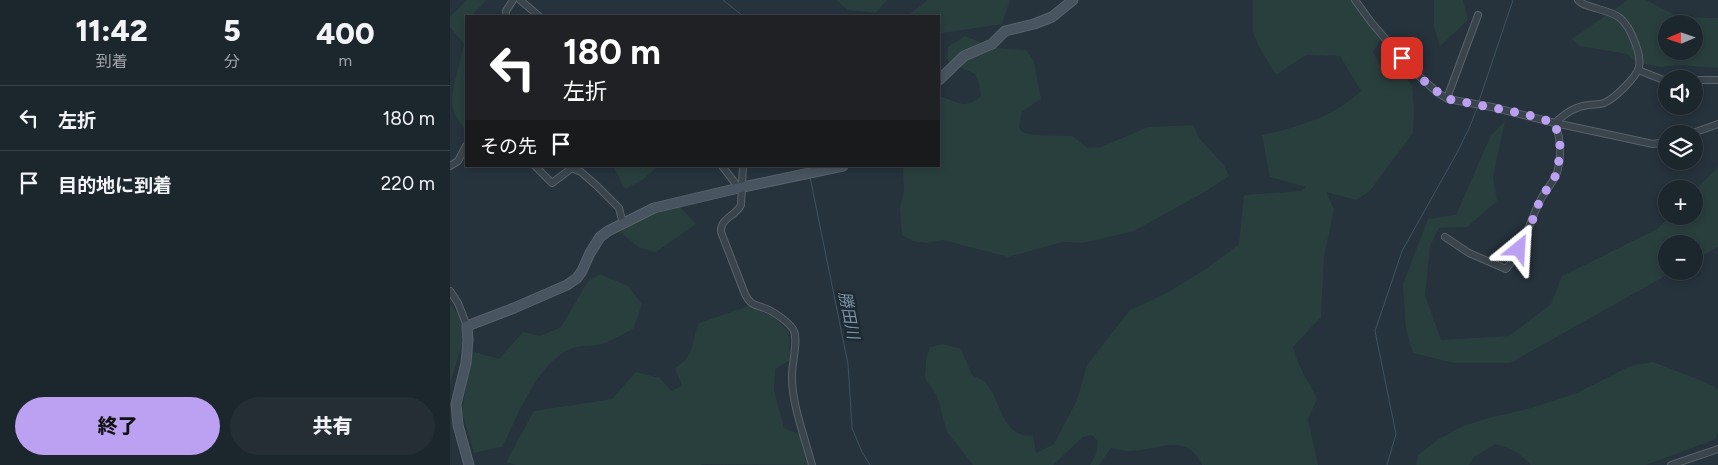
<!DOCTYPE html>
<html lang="ja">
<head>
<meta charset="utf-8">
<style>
  :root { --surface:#1c262d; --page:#252e35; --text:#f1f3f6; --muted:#a0a5aa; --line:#3a4349; --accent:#bca0f2 }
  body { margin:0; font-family:Figtree,"Noto Sans JP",sans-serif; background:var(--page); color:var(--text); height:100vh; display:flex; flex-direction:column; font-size:19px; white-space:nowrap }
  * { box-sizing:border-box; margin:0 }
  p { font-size:16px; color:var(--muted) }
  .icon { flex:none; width:28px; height:28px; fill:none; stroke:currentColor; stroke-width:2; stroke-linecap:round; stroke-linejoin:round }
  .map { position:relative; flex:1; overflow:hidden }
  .side { display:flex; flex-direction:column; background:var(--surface); width:450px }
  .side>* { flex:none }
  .guide { position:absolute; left:15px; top:15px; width:475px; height:152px; border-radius:0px; box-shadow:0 2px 8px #0003,0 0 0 1px var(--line); background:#202124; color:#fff; overflow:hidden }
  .needle { width:32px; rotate:268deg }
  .fabs { position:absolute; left:1208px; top:15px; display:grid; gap:10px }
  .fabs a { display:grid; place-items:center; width:45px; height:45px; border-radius:50%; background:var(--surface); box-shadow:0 2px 8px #0003,0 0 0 1px var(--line); font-size:25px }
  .pin { position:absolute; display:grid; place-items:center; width:42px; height:42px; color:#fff; margin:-21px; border-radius:10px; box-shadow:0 2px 8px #0006 }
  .me { position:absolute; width:55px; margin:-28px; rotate:27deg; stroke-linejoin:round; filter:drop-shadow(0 0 4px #0008) }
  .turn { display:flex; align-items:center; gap:18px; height:105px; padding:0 15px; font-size:22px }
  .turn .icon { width:65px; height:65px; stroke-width:2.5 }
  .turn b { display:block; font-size:35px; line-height:42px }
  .then { display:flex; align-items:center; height:48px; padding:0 15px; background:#0003; gap:10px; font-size:19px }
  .eta { display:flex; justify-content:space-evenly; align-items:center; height:85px; text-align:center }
  .eta b { font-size:30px; font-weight:800; line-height:35px }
  .cta { display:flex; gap:10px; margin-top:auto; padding:10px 15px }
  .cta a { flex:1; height:58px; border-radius:30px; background:var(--accent); color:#111; font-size:20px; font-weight:800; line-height:58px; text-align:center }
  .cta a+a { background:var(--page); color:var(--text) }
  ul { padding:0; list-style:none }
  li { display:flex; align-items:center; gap:15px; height:65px; padding:0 15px; border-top:1px solid var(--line) }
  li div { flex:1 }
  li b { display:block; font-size:19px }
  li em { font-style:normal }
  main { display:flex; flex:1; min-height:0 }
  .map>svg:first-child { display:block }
  .green { fill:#293f3d; fill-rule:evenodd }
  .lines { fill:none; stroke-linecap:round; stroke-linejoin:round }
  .stream { stroke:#3d5363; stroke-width:1 }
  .street-casing { stroke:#58626a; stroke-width:8 }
  .secondary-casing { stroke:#58626a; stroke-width:11 }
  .street { stroke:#3a444c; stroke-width:6 }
  .secondary { stroke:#48545f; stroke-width:9 }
  .route { stroke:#bca0f2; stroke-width:9; stroke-dasharray:0 16.2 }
  .labels { text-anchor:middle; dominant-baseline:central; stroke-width:5; stroke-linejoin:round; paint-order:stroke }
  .water-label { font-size:16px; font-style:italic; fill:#7994a8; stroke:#1f2931 }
</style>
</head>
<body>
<main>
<section class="side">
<div class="eta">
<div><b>11:42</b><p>到着</p></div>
<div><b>5</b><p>分</p></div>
<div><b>400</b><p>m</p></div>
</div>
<ul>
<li><svg class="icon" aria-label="left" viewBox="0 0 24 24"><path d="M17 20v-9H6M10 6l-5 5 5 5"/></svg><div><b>左折</b></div><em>180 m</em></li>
<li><svg class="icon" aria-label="arrive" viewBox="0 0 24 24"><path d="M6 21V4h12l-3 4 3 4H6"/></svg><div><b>目的地に到着</b></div><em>220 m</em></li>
</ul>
<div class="cta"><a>終了</a><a>共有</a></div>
</section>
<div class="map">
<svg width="1268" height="465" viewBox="0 0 1268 465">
  <rect width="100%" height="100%" fill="#26323c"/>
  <g class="green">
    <path d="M 17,0 L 36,0 L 24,13 L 25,16 L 16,16 L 16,130 C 0,110 0,105 5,80 C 9,68 11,56 14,44 L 0,27 L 0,17 Z"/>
    <path d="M 386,0 L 437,0 L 426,13 L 398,10 Z"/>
    <path d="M 478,0 L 560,0 L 552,24 L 492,33 L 489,30 L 489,16 L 457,16 Z"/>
    <path d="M 803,0 L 901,0 L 918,24 L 931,39 L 923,52 L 933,70 L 952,71 L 962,86 L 964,108 L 963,133 L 919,192 L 906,200 L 876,192 L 884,209 L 874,257 L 871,317 L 843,347 C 847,366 859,381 867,399 L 858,419 L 868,465 L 752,465 C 736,430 705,452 677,451 C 672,451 666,449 661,448 L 649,465 L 640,465 L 646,454 L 648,441 L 642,435 L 633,437 L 603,465 L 523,465 L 497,432 L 487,396 L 475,378 L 476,360 L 480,347 L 493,344 L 511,349 L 522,375 C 526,377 533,380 536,383 C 552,402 551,437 583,436 L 586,453 L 604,444 L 627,400 L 637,365 L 680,310 L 715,294 L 756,269 L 789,244 L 794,195 L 851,191 L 856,187 L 820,177 L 812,135 C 849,127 883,117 911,91 L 890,56 L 856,55 L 826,75 L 808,45 L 803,32 Z"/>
    <path d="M 984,0 L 1013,0 L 1018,20 L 990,46 L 984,27 Z"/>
    <path d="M 1178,0 L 1196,0 L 1229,17 L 1268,18 L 1268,68 L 1229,65 L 1210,67 L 1186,62 L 1177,54 L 1130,46 L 1122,39 ZM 1216,24 L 1244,24 L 1244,51 L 1216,51 Z"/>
    <path d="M 515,36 L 546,48 L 576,50 L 584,61 L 591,99 L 572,112 L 569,128 L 572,132 L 583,135 L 622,136 L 638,148 L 651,147 L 698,127 L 743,125 L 750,139 L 774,165 L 779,176 L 758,190 L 684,231 L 633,243 L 613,242 L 558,257 L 493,240 L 476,243 L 462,241 L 452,235 L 450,209 L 454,190 L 453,166 L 489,166 L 489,96 C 507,101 514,111 531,96 L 529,84 L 525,74 L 501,63 L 497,58 L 498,47 Z"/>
    <path d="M 1055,121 L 1043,177 L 1047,201 L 1017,227 L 989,228 L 980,246 L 975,295 L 991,340 L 1059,336 L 1101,304 L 1112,276 L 1207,229 L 1220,216 L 1244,216 L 1244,191 L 1268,167 L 1268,247 L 1244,260 L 1244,244 L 1216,244 L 1216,271 L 1224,271 L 1060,363 L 1004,363 L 963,353 L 956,330 L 953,284 L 978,219 L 1006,215 L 1041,135 Z"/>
    <path d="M 163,166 L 208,166 L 192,180 L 175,189 Z"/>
    <path d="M 229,206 L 246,224 L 206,252 L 190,248 L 170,232 L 189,219 Z"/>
    <path d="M 150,274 L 178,286 L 192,304 L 183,329 C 172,334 160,342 148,345 C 137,347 129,344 118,350 C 86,366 68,416 52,447 L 24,453 L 12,412 L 21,351 L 49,359 L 73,332 L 90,336 L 111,327 L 138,281 Z"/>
    <path d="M 0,304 L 17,326 L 0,385 Z"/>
    <path d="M 299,306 L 322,316 L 339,332 L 340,360 L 325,369 L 324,390 L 334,428 L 351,435 L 361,465 L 253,464 L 251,465 L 66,465 L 56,462 L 84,411 L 162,399 L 186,372 L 210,378 L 221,391 L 232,386 L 225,368 C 246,356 240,342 249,323 Z"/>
    <path d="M 1203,362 L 1255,382 L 1268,389 L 1268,432 L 1266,439 L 1196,465 L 1081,465 C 1070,453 1061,448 1045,444 L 1024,457 L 1019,465 L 966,465 L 968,455 L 989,439 L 1013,426 L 1042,417 L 1081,408 L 1127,393 L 1180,366 Z"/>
  </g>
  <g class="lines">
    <g class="stream">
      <path d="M 273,0 L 293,16"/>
      <path d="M 1029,101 L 1063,0"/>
      <path d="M 360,177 L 398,364 L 402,428 L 412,452 L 420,465"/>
      <path d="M 937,465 L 946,434 L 925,331 L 952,251 L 1008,151 L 1020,126 L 1027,108"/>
    </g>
    <defs>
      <g id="street">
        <path d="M 70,0 L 89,16"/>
        <path d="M 905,0 L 921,22 L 960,68 L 988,93 L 998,99 L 1042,107 L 1105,123 L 1203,144 L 1216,142"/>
        <path d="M 56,16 L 56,11 L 63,0"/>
        <path d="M 1188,70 L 1216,81"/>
        <path d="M 1244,80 L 1268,80"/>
        <path d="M 997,98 L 1028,15"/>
        <path d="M 1240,134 L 1268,124"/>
        <path d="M 0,166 L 8,161 L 16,146"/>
        <path d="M 85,166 L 102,183 L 122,168 L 131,172 L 146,185 L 169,208 L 173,224"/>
        <path d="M 272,166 L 289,188"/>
        <path d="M 293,166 L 291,205 C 286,216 270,218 271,232 L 295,294 C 302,308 307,304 319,310 C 327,314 338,322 343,329 C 349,338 342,363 342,375 C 341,402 355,438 362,465"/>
        <path d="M 995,237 L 1019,253 L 1056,269 C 1074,248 1079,222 1091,199 C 1096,189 1106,180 1108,169 C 1112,153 1110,137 1105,123 C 1114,114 1126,106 1139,105 C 1144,104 1149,105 1154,103 C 1164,99 1186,78 1189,67 C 1190,62 1189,54 1187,48 C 1183,37 1179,26 1170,18 C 1159,9 1134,8 1128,0"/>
        <path d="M 0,291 L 8,303 L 17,326"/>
        <path d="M 1221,465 L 1268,449"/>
      </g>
      <g id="secondary">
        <path d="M 489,80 L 514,56 L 542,44 L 555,31 L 584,24 L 602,17 L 623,0"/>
        <path d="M 19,465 L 8,425 L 6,404 L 16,363 L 18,340 L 17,326 L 64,308 L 117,285 L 127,278 L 132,271 L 140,253 L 150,237 L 158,231 L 204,208 L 293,187 L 393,166"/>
      </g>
    </defs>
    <use href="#street" class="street-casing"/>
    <use href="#secondary" class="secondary-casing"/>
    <use href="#street" class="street"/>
    <use href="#secondary" class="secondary"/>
  </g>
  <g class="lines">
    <path class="route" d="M 952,58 C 965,74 981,88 998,99 L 1075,114 L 1105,123 L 1110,144 L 1108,172 L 1090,200 L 1077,235 L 1069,249"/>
  </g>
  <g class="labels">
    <g class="water-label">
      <text transform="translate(399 315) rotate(79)">勝田川</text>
    </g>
  </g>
</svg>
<div class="fabs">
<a><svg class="needle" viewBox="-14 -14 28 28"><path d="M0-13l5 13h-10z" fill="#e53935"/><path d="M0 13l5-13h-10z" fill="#a0a5aa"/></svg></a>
<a><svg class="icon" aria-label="sound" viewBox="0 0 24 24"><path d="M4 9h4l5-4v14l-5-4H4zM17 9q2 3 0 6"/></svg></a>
<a><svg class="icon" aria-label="layers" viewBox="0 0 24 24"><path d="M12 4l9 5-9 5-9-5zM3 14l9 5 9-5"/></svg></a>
<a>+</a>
<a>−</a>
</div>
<div class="pin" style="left:952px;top:58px;background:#d93025"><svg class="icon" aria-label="arrive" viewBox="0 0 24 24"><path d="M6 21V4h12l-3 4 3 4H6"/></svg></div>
<svg class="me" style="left:1069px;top:249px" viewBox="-20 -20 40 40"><path d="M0-17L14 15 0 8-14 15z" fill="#bca0f2" stroke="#fff" stroke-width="4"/></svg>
<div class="guide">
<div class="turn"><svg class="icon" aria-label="left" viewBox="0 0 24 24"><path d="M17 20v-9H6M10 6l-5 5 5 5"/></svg><div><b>180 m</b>左折</div></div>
<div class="then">その先<svg class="icon" aria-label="arrive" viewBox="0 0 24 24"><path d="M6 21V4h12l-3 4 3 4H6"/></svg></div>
</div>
</div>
</main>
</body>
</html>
